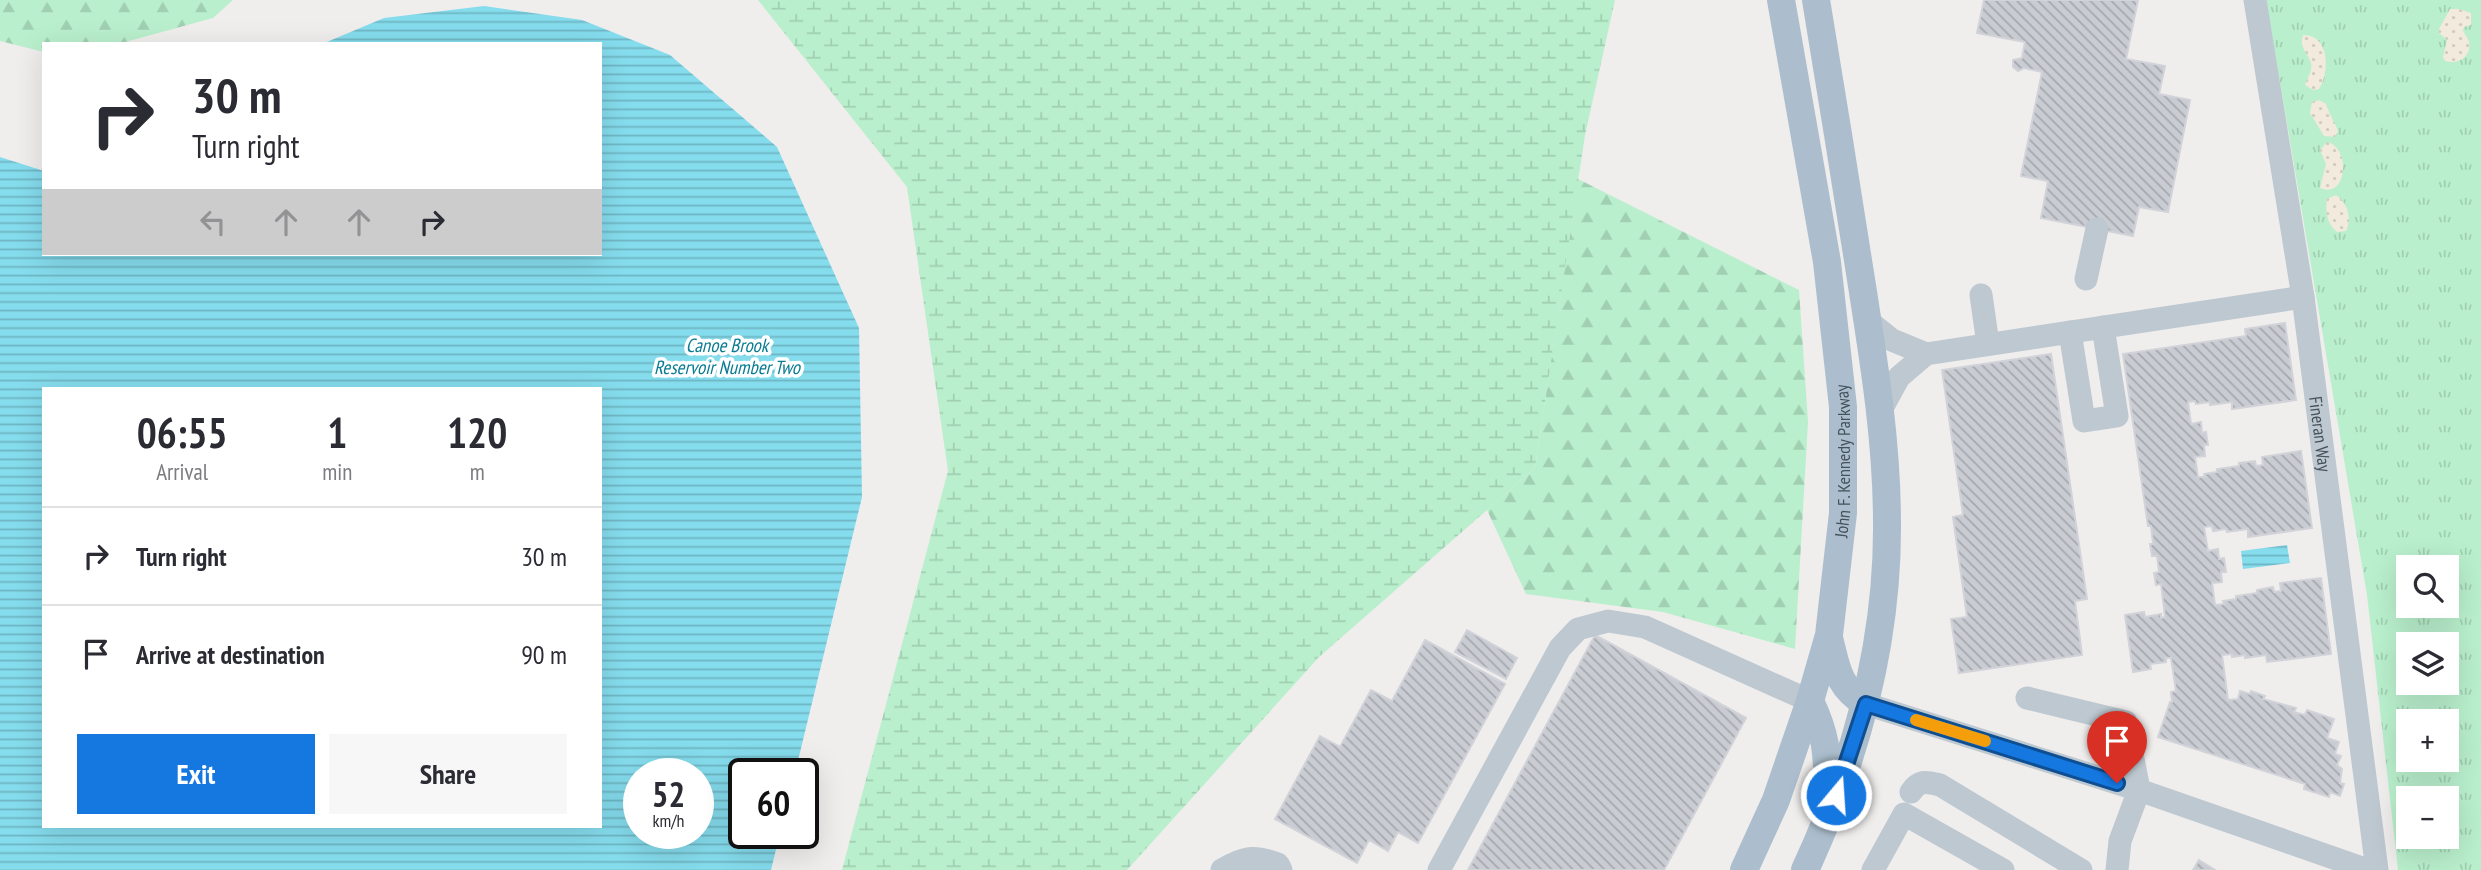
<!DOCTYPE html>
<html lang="en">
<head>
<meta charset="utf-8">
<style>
  :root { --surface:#fff; --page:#f7f7f7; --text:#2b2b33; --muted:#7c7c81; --line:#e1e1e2; --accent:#1578e1 }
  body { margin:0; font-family:"PT Sans Narrow",sans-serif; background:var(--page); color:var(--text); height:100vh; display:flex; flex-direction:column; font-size:26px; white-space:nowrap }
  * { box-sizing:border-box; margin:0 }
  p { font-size:23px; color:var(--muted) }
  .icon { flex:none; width:38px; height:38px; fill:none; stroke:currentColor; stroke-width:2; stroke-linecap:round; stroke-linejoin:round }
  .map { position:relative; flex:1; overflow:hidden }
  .side { position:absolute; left:42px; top:387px; width:560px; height:441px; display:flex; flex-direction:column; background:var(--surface); border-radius:0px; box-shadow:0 7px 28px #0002 }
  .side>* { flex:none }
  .guide { position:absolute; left:42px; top:42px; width:560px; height:214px; border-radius:0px; box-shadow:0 7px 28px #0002; background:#fff; color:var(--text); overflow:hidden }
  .fabs { position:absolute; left:2396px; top:555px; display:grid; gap:14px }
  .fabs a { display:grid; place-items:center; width:63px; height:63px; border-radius:0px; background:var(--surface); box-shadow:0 7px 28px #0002; font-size:35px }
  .speed { position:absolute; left:623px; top:758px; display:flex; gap:14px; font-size:35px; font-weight:700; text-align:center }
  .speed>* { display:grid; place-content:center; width:91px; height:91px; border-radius:50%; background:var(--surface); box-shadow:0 7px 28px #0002; line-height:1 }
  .speed small { font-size:18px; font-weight:400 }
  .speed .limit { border:4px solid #111; border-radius:10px; background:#fff; color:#111 }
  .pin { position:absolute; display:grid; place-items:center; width:60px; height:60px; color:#fff; margin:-72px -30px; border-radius:50% 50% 50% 0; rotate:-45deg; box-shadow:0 0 7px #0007 }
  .pin .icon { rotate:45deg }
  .me { position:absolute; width:77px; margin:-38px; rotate:18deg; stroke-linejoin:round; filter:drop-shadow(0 0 5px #0008) }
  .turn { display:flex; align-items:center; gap:24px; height:147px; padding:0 35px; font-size:32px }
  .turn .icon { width:91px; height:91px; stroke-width:2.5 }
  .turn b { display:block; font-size:49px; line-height:60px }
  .lanes { display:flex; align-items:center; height:66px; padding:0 35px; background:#0003; justify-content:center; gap:35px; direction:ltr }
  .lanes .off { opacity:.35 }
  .eta { display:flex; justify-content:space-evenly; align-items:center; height:119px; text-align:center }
  .eta b { font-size:42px; font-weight:700; line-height:49px }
  .action { display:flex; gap:14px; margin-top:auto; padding:14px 35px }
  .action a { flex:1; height:80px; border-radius:0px; background:var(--accent); color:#fff; font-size:28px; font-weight:700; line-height:80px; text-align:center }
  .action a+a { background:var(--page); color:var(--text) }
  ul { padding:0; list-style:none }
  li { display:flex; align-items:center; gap:21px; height:98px; padding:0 35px; border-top:2px solid var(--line) }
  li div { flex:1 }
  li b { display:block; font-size:26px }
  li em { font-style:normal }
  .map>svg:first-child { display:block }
  .grass { fill:url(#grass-tufts); fill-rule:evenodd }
  .forest { fill:url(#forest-firs) }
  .wetland { fill:url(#wetland-marsh) }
  .sand { fill:url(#sand-dots) }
  .water { fill:url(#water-rules); fill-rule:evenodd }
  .building { fill:url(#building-back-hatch); stroke:#d1d3d9; stroke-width:2 }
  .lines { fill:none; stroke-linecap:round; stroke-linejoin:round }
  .minor { stroke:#bdc8d0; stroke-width:23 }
  .major { stroke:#acbecd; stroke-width:28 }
  .route-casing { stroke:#0e4e92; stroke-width:18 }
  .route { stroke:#1578e1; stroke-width:12 }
  .slow { stroke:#f59e0b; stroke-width:12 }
  .labels { text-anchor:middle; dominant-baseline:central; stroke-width:7; stroke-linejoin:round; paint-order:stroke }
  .street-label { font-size:18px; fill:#45515b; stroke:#fff }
  .water-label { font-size:19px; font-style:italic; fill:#0a7c92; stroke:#fff }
</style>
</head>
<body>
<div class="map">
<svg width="2481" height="870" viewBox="0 0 2481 870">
  <defs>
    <pattern id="grass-tufts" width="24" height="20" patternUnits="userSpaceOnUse" patternTransform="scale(1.75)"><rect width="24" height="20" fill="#b9efcc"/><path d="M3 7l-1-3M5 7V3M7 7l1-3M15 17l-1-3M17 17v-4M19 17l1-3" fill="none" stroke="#a0cfb1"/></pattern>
    <pattern id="forest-firs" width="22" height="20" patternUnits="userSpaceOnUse" patternTransform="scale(1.75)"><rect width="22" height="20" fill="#b9efcc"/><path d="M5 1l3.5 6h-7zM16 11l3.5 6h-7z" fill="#a0cfb1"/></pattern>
    <pattern id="wetland-marsh" width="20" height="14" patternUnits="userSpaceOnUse" patternTransform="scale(1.75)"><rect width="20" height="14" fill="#b9efcc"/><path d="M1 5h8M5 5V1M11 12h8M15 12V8" fill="none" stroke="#a0cfb1"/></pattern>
    <pattern id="sand-dots" width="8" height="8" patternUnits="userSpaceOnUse" patternTransform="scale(1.75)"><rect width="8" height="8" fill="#f2eadc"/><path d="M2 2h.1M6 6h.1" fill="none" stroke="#d1cabf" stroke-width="1.8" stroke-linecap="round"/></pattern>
    <pattern id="water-rules" width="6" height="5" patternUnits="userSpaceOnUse" patternTransform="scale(1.75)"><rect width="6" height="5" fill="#85dced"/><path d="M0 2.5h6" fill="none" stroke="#6fb5c3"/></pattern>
    <pattern id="building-back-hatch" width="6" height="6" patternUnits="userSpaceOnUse" patternTransform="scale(1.75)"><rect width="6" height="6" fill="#c9ccd2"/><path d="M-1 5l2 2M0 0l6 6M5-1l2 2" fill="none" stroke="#a5a8ad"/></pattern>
  </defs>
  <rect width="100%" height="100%" fill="#f0eded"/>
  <path class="grass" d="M 2266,0 L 2481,0 L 2481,870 L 2398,870 L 2367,595 ZM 2408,567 L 2446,567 L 2446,606 L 2408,606 ZM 2408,644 L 2446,644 L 2446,682 L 2408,682 ZM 2408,721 L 2446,721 L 2446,760 L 2408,760 ZM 2408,798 L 2446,798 L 2446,836 L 2408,836 Z"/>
  <g class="forest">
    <path d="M 0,0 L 233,0 L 213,18 L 118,44 L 44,44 L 44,52 L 0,41 Z"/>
    <path d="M 1578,179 L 1799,290 L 1808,422 L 1795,649 L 1663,612 L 1526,594 L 1487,510 L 1535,468 Z"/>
  </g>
  <path class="wetland" d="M 758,0 L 1615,0 L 1585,135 L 1535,468 L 1319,657 L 1127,870 L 842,870 L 948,471 L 907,187 Z"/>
  <g class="sand">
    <path d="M 2450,9 L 2459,9 L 2471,13 L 2471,25 L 2464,27 L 2463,31 C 2465,34 2468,38 2469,42 C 2472,57 2457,65 2445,61 L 2443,57 L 2447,40 L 2439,33 L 2439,29 Z"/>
    <path d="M 2303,35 C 2330,34 2330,73 2319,89 L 2313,90 L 2305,85 C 2307,78 2313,71 2311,63 C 2307,51 2299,48 2303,35 Z"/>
    <path d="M 2319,100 L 2326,104 C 2329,114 2335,122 2338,131 L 2335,137 L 2324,136 L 2310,113 L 2312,102 Z"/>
    <path d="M 2327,142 C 2351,147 2348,200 2320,188 L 2326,164 L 2320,150 Z"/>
    <path d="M 2336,195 C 2348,203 2352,219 2346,231 L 2337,232 C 2327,224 2325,212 2327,199 Z"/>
  </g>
  <g class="water">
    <path d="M 484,6 L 582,20 L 670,55 L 777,147 L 859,328 L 862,497 L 795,773 L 744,774 L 744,833 L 780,833 L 771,870 L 0,870 L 0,157 L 44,171 L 44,254 L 600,254 L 600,44 L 322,44 L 384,18 ZM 44,388 L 600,388 L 600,826 L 44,826 ZM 639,774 L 698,774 L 698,833 L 639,833 Z"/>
    <path d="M 2287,545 L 2290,563 L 2243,569 L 2241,551 Z"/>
  </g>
  <g class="building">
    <path d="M 1984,0 L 2138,0 L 2126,59 L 2165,66 L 2159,94 L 2190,100 L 2168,212 L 2139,207 L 2133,236 L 2041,218 L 2048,181 L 2021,176 L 2042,72 L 2024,68 L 2018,71 L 2013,67 L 2013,60 L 2022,58 L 2025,42 L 1977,33 Z"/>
    <path d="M 2285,323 L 2296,400 L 2232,409 L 2232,402 L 2210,405 L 2210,402 L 2196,404 L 2195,401 L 2188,402 L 2191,424 L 2201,422 L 2202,433 L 2206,432 L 2208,445 L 2204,445 L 2205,456 L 2195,457 L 2198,477 L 2205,477 L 2204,474 L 2217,472 L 2217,469 L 2239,466 L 2239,463 L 2255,461 L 2256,466 L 2263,465 L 2262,457 L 2301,451 L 2312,528 L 2248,537 L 2248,529 L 2227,532 L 2226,529 L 2213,531 L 2212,526 L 2204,527 L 2208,551 L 2218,549 L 2219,559 L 2224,558 L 2226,572 L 2221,572 L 2222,582 L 2212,583 L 2215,605 L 2224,604 L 2223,601 L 2236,599 L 2236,596 L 2257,593 L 2257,590 L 2273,587 L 2274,592 L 2281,591 L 2280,583 L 2321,578 L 2331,654 L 2267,662 L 2266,655 L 2245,658 L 2245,655 L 2232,657 L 2232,654 L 2222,655 L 2228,700 L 2238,699 L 2240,691 L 2250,694 L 2251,691 L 2265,696 L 2263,699 L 2296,708 L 2294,712 L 2305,715 L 2307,710 L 2334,719 L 2327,738 L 2339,742 L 2335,754 L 2341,756 L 2337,765 L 2342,769 L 2340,783 L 2344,784 L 2340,796 L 2330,792 L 2329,797 L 2304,789 L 2305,784 L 2158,737 L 2170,702 L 2172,702 L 2171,692 L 2176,691 L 2171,658 L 2166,658 L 2166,662 L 2150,664 L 2151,669 L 2133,672 L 2125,615 L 2144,612 L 2145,617 L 2161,614 L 2161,618 L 2165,617 L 2161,584 L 2156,585 L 2154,573 L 2159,572 L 2157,556 L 2152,556 L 2150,544 L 2153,544 L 2151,526 L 2148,526 L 2123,354 L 2246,336 L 2245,329 Z"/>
    <path d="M 2051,354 L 2087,599 L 2075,601 L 2082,655 L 1959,673 L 1951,619 L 1967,617 L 1953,517 L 1963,515 L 1942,370 Z"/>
    <path d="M 1467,630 L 1517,658 L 1506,679 L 1455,652 Z"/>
    <path d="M 1595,635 L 1746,718 L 1664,870 L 1468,870 Z"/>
    <path d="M 1425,640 L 1505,684 L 1418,843 L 1398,832 L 1388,851 L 1369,840 L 1357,863 L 1275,819 L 1320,736 L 1340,747 L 1371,690 L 1392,701 Z"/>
    <path d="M 2199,860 L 2215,870 L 2193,870 Z"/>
  </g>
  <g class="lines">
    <g class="minor">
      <path id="s1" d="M 2255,0 L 2303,297 L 2377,870"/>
      <path d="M 2086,279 L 2097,229"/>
      <path d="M 1981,295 L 1988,344"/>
      <path d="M 1867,320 L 1892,340 L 1926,354"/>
      <path d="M 2070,332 L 2084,421 L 2117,416 L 2103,327"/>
      <path d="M 1881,410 L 1899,377 L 1926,354 L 2303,297"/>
      <path d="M 2027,698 L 2126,722 L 2139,790 L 2120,841 L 2117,870"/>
      <path d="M 1866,704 L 2139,790 L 2368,870"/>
      <path d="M 1911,792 C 1920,779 1927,782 1940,785 L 2081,870"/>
      <path d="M 1222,870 C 1244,857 1254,855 1278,864 L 1281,870"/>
      <path d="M 1439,870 L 1560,648 L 1578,629 L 1608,621 L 1645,627 L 1810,701"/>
      <path d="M 1873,870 L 1904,814 L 2003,870"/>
    </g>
    <g class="major">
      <path d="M 1829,638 C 1837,668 1837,686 1866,704"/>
      <path d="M 1810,701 C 1828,738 1827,757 1828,798"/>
      <path id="s2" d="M 1744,870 L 1776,800 L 1810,701 L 1829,635 L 1843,513 L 1843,407 L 1827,262 L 1781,0"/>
      <path d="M 1805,870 C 1855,762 1888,643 1887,523 C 1887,445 1875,369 1863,292 C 1848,195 1832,97 1816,0"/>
    </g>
  </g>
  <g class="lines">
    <defs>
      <path id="route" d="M 1836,795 L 1866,704 L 2117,783"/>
    </defs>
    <use href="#route" class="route-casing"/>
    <use href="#route" class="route"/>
    <path class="slow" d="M 1916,720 L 1985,741"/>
  </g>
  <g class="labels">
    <g class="street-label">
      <text stroke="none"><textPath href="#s1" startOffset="439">Fineran Way</textPath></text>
      <text stroke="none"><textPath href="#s2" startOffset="425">John F. Kennedy Parkway</textPath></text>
    </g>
    <g class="water-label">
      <text x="727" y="345">Canoe Brook<tspan x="727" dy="22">Reservoir Number Two</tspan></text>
    </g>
  </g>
</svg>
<div class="fabs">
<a><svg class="icon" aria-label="search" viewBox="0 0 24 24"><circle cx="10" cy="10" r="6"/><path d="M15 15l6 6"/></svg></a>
<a><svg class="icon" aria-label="layers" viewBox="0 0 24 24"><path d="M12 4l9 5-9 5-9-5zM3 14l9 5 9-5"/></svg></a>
<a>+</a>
<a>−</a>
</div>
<div class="speed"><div>52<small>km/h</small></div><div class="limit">60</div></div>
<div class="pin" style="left:2117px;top:783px;background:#d93025"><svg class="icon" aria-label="arrive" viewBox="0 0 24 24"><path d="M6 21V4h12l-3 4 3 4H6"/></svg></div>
<svg class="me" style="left:1836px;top:795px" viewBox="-20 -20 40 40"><circle r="17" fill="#1578e1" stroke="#fff" stroke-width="3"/><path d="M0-11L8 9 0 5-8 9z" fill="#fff"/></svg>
<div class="guide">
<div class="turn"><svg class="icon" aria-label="right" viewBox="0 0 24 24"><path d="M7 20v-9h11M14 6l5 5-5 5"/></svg><div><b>30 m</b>Turn right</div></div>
<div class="lanes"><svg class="icon off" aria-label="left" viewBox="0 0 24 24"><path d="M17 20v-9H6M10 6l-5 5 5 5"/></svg><svg class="icon off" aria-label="ahead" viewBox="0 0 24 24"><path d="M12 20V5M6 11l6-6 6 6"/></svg><svg class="icon off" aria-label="ahead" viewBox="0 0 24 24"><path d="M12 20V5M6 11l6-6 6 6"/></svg><svg class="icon" aria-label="right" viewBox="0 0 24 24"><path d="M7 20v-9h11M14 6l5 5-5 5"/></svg></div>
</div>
<section class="side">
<div class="eta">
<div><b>06:55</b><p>Arrival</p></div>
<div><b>1</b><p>min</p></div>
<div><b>120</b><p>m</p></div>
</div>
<ul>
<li><svg class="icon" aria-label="right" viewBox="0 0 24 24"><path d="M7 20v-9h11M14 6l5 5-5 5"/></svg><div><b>Turn right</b></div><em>30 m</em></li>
<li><svg class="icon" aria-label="arrive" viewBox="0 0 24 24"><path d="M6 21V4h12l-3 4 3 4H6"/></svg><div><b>Arrive at destination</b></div><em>90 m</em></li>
</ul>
<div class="action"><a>Exit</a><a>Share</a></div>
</section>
</div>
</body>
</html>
